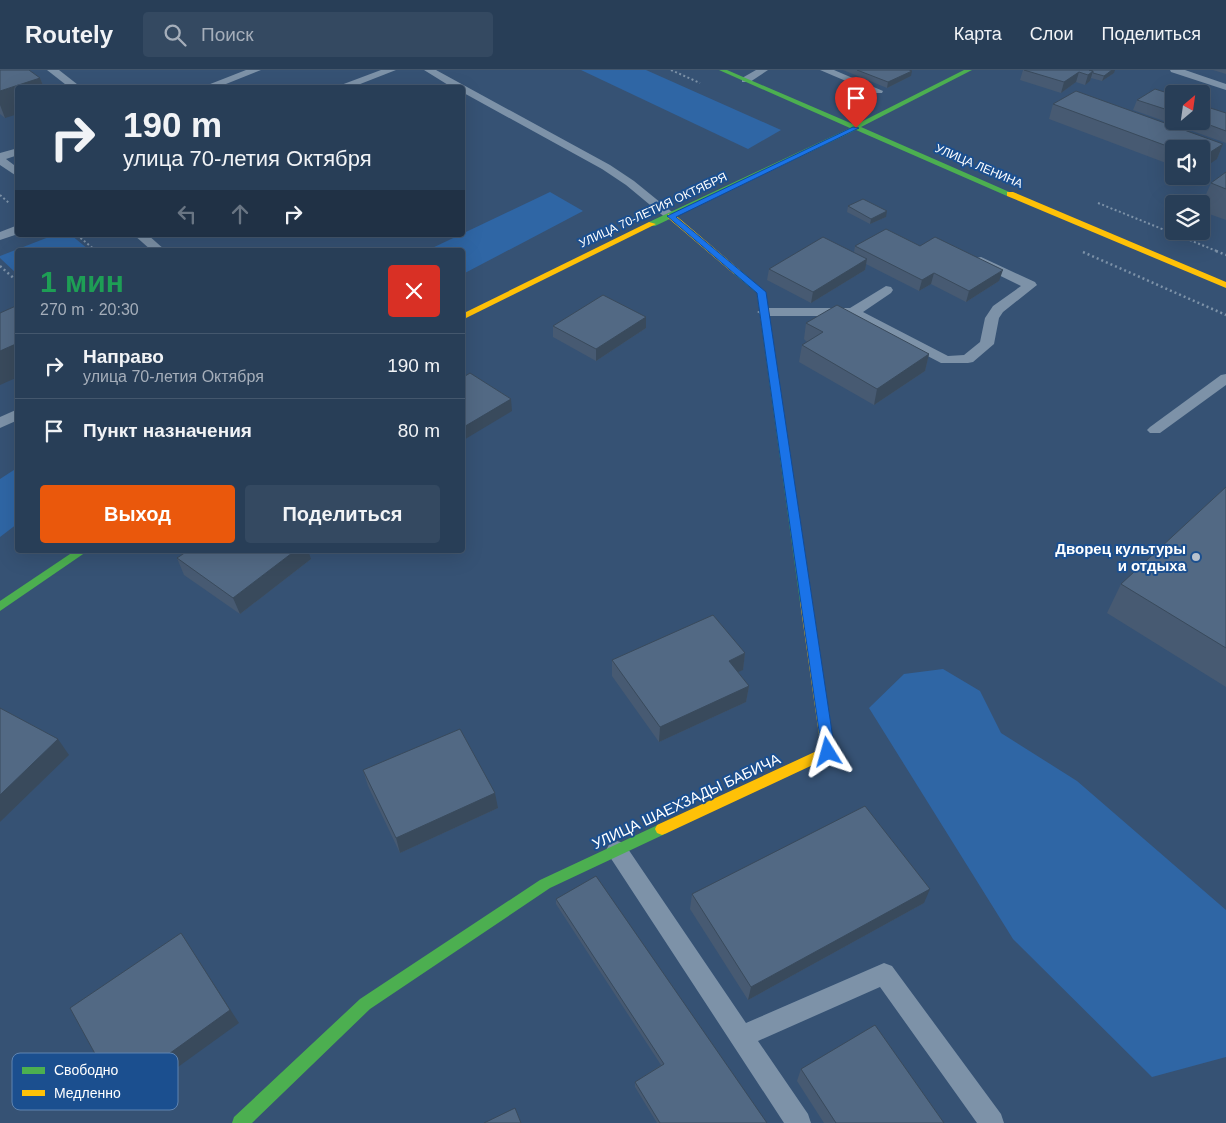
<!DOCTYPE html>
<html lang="ru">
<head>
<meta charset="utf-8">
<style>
  :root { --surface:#283e57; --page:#344961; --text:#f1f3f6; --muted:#a5aeba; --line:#44576d; --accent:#ea580c }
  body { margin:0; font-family:Arial,sans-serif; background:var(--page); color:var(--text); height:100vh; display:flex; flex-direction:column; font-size:19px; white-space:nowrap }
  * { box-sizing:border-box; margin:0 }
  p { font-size:16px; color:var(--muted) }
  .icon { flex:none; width:28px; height:28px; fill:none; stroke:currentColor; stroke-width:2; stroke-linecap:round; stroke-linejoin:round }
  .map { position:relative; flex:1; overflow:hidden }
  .details { position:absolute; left:15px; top:178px; width:450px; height:305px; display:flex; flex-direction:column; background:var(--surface); border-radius:5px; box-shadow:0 5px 20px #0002,0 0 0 1px var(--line) }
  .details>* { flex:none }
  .guide { position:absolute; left:15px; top:15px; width:450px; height:152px; border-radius:5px; box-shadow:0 5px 20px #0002,0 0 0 1px var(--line); background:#283e57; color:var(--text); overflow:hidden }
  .needle { width:32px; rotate:29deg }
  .tools { position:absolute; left:1165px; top:15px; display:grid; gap:10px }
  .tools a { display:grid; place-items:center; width:45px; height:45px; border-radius:5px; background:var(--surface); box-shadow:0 5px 20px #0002,0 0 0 1px var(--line); font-size:25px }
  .pin { position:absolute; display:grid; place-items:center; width:42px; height:42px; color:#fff; margin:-51px -21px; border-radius:50% 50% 50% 0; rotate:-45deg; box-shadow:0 0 5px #0007 }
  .pin .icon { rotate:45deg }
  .me { position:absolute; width:55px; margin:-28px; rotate:352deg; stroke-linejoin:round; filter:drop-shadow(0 0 4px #0008) }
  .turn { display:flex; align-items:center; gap:18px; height:105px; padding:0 25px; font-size:22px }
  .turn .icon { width:65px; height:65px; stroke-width:2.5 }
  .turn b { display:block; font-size:35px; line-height:42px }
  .lanes { display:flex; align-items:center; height:48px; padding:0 25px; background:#0003; justify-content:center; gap:25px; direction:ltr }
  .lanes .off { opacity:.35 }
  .round { display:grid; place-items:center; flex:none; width:52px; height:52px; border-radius:5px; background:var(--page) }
  .summary { display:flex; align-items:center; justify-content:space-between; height:85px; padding:0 25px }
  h1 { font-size:30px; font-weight:700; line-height:38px; color:#1e9e55 }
  .button { display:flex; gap:10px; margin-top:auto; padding:10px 25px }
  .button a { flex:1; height:58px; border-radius:5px; background:var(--accent); color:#fff; font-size:20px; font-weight:700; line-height:58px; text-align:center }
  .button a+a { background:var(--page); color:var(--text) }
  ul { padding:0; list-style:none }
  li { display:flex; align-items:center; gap:15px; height:65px; padding:0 25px; border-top:1px solid var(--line) }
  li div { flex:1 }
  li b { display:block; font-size:19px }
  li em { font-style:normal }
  header { display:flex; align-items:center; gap:30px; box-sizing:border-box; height:70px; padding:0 25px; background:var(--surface); border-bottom:1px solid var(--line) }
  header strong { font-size:24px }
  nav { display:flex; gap:28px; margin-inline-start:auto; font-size:18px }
  .search { width:350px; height:45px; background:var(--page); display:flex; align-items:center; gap:12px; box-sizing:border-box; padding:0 18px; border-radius:5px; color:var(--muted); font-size:19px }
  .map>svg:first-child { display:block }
  .green { fill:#2f66a5 }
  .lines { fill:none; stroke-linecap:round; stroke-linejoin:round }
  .path-far1 { stroke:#7d92a8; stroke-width:2; stroke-dasharray:2 2.5; stroke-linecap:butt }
  .path { stroke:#7d92a8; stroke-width:2.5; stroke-dasharray:2 3; stroke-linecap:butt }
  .lane { fill:#7d92a8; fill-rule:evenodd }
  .fast { fill:#4caf50; fill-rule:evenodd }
  .slow { fill:#ffc107; fill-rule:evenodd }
  .wall { fill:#475a72 }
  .shaded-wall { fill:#394a5c }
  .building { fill:#526984; stroke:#394a5c }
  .route { fill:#1a73e8; stroke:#114b97 }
  .poi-dot { fill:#b9c2ce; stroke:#1b4f8f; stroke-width:2 }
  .labels { text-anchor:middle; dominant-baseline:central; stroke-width:4; stroke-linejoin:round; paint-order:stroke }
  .far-street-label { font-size:12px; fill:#fff; stroke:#1b4f8f }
  .poi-label { font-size:15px; font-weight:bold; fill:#fff; stroke:#1b4f8f; text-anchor:end }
  .street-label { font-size:15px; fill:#fff; stroke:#1b4f8f }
  .key { fill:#1b4f8f; stroke:#5f84b1; stroke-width:1 }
  .key-label { font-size:14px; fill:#fff }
</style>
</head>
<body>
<header>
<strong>Routely</strong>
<div class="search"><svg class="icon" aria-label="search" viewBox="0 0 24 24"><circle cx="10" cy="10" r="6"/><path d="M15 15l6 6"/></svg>Поиск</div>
<nav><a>Карта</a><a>Слои</a><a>Поделиться</a></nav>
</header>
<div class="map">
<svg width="1226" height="1053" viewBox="0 0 1226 1053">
  <rect width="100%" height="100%" fill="#365274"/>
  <g class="green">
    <path d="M 581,0 L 646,0 L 781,60 L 748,79 Z"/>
    <path d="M 550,122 L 583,141 L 463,204 L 462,180 L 428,180 Z"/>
    <path d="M 54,165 L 71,165 L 88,179 L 18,180 L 17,204 L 0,188 L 0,186 Z"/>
    <path d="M 17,398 L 17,454 L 0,467 L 0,409 Z"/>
    <path d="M 943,599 L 980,621 L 1001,663 L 1077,711 L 1226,840 L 1226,987 L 1152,1007 L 1013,869 L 869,638 L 904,604 Z"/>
  </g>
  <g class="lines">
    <g class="path-far1">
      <path d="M 671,0 L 700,13"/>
      <path d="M 0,125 L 9,133"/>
      <path d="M 1098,133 L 1219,182"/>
      <path d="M 77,165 L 95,180"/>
    </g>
    <g class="path">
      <path d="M 1216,181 L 1226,185"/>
      <path d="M 1083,182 L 1226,245"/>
      <path d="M 0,196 L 18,212"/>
    </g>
    <g class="lane">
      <path d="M 47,0 L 59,0 L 82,18 L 70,18 Z"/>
      <path d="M 246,0 L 261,0 L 216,18 L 200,18 Z"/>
      <path d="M 381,0 L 396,0 L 350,18 L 333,18 Z"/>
      <path d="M 424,0 L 436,0 L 610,95 L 634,111 L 677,146 L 675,149 L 667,149 L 626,115 L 602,99 L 462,22 L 462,18 L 453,18 Z"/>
      <path d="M 756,0 L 768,0 L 750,12 L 742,12 L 742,8 Z"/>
      <path d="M 820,0 L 834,0 L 883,21 L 882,23 L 874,23 Z"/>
      <path d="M 1170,0 L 1185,0 L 1226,14 L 1226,20 L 1171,2 Z"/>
      <path d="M 18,78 L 18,85 L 6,89 L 18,98 L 18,107 L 0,95 L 0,83 Z"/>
      <path d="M 18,155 L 18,164 L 0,170 L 0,162 Z"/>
      <path d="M 134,165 L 148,165 L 165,180 L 151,180 Z"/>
      <path d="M 981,187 L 1035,212 L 1037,215 L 1003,242 L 999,248 L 994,274 L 973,292 L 968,293 L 941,293 L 851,246 L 764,246 L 757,242 L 764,238 L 850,238 L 886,216 L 891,217 L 893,220 L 891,223 L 863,242 L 948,286 L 964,285 L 980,272 L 985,248 L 993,236 L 1021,216 L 976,194 L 975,191 L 976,188 Z"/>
      <path d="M 1226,304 L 1226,315 L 1160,363 L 1150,363 L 1147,360 L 1150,357 L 1221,305 Z"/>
      <path d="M 18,339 L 18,350 L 0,358 L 0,347 Z"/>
      <path d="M 617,771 L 624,773 L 746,953 L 884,893 L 892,896 L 1001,1044 L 1004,1053 L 977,1053 L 880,917 L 758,971 L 808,1044 L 811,1053 L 784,1053 L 610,787 L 606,780 L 610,773 Z"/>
    </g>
    <g class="fast">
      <path d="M 719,0 L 727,0 L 855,55 L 964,0 L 972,0 L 861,57 L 1014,124 L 1007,126 L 856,60 L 655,156 L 649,156 L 649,152 L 850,58 Z"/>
      <path d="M 734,200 L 740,200 L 765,222 L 812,532 L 806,536 L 800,532 L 757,223 L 734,204 Z"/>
      <path d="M 76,480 L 89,480 L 0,541 L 0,531 Z"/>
      <path d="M 662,753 L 667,755 L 669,759 L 667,763 L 550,818 L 370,939 L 252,1053 L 232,1053 L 234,1047 L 360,929 L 540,810 Z"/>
    </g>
    <g class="slow">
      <path d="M 1007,122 L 1013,122 L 1226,212 L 1226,218 L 1007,126 Z"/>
      <path d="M 668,144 L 674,144 L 740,200 L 740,204 L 734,204 L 668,148 Z"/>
      <path d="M 649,152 L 656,154 L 462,250 L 462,244 Z"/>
      <path d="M 806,528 L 812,532 L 834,682 L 832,686 L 667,763 L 662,765 L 657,763 L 655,759 L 657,755 L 821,679 L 800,532 Z"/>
    </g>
  </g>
  <g class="wall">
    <path d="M 0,0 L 40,8 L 44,18 L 18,18 L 5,48 L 0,44 Z"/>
    <path d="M 843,0 L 909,0 L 911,6 L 887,18 Z"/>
    <path d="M 1023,0 L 1114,3 L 1102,11 L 1091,8 L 1090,11 L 1085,15 L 1076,12 L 1061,23 L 1020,10 Z"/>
    <path d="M 1213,0 L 1226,0 L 1226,4 Z"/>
    <path d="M 1174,25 L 1174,51 L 1201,51 L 1226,43 L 1226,73 L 1133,40 L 1137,30 Z"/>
    <path d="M 1053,34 L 1223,74 L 1217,89 L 1201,79 L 1174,79 L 1174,96 L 1049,49 Z"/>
    <path d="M 1226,102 L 1226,150 L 1201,141 L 1201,136 L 1211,113 Z"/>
    <path d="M 848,136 L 886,147 L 870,154 L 847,142 Z"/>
    <path d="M 855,176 L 920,176 L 999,211 L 966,232 L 931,214 L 919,221 L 866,194 L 865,200 L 811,233 L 767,210 L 769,199 L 854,182 Z"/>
    <path d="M 806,253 L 929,284 L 925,301 L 874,335 L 799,292 L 802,275 L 807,272 L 804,269 Z"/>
    <path d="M 553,256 L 646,258 L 596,291 L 553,267 Z"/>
    <path d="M 1226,417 L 1226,617 L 1107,543 L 1121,514 Z"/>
    <path d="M 177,488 L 311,489 L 240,544 L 184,505 Z"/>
    <path d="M 745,583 L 743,600 L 738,602 L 749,616 L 746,632 L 659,672 L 612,606 L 612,590 Z"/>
    <path d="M 363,700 L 498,738 L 400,783 L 368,716 Z"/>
    <path d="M 692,824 L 924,833 L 748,930 L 690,839 Z"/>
    <path d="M 556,829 L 767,1053 L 657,1053 L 635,1017 L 635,1012 L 661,995 L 556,834 Z"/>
    <path d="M 801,999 L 944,1053 L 824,1053 L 797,1011 Z"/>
  </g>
  <g class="shaded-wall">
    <path d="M 1112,0 L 1115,0 L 1114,3 L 1102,11 L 1104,6 Z"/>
    <path d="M 912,1 L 911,6 L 887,18 L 888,12 Z"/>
    <path d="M 1093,1 L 1090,11 L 1085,15 L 1088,5 Z"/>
    <path d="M 1079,2 L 1076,12 L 1061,23 L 1064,12 Z"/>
    <path d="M 40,8 L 44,18 L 18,18 L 18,44 L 5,48 L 0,35 L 0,21 Z"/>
    <path d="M 1223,74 L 1217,89 L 1201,100 L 1201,88 Z"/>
    <path d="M 887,141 L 886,147 L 870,154 L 871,149 Z"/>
    <path d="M 867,189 L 865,200 L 811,233 L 813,222 Z"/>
    <path d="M 1003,200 L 999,211 L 966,232 L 969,221 Z"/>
    <path d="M 934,203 L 931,214 L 919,221 L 922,210 Z"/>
    <path d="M 646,247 L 646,258 L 596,291 L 596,279 Z"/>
    <path d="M 18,273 L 18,307 L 0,315 L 0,281 Z"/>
    <path d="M 929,284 L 925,301 L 874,335 L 877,319 Z"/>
    <path d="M 511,329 L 512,341 L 462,371 L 462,358 Z"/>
    <path d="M 296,480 L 308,480 L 311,489 L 240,544 L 233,528 Z"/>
    <path d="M 745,583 L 743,600 L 727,607 L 729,591 Z"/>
    <path d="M 749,616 L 746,632 L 659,672 L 660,657 Z"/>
    <path d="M 58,669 L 69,685 L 0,752 L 0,725 Z"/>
    <path d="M 495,723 L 498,738 L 400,783 L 396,768 Z"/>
    <path d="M 930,819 L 924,833 L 748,930 L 751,917 Z"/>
    <path d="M 181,863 L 239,953 L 128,1033 L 116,1022 Z"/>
  </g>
  <g class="building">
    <path d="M 0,0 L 29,0 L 40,8 L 0,21 Z"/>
    <path d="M 857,0 L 909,0 L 912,1 L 888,12 Z"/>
    <path d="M 1024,0 L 1089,0 L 1093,1 L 1088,5 L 1079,2 L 1064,12 Z"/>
    <path d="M 1089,0 L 1112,0 L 1104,6 L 1093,3 L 1093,1 Z"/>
    <path d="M 1155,19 L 1174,25 L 1174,42 L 1137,30 Z"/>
    <path d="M 1076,21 L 1223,74 L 1201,88 L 1201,79 L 1175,79 L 1053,34 Z"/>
    <path d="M 1201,35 L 1226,43 L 1226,61 L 1199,51 L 1201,51 Z"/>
    <path d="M 1226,102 L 1226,119 L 1211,113 Z"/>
    <path d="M 863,129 L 887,141 L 871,149 L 848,136 Z"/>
    <path d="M 886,159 L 920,176 L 935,167 L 1003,200 L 969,221 L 934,203 L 922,210 L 855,176 Z"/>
    <path d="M 823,167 L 867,189 L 813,222 L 769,199 Z"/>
    <path d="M 603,225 L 646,247 L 596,279 L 553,256 Z"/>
    <path d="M 18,235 L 18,273 L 0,281 L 0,243 Z"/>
    <path d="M 837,235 L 929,284 L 877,319 L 802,275 L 823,262 L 806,253 Z"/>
    <path d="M 470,303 L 511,329 L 462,358 L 462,308 Z"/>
    <path d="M 1226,417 L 1226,578 L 1121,514 Z"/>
    <path d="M 189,480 L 296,480 L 233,528 L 177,488 Z"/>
    <path d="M 713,545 L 745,583 L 729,591 L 749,616 L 660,657 L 612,590 Z"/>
    <path d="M 0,638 L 58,669 L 0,725 Z"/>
    <path d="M 460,659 L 495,723 L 396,768 L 363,700 Z"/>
    <path d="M 865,736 L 930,819 L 751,917 L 692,824 Z"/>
    <path d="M 596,806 L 767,1053 L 660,1053 L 635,1012 L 664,994 L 556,829 Z"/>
    <path d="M 181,863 L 230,940 L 116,1022 L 70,938 Z"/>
    <path d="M 875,955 L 944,1053 L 836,1053 L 801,999 Z"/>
    <path d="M 515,1038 L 521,1053 L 484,1053 Z"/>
  </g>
  <path class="route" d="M 853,57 L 859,58 L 676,147 L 766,222 L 835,682 L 833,686 L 828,687 L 824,686 L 822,682 L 757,223 L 667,146 Z"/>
  <circle class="poi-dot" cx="1196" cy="487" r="5"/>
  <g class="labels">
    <g class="far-street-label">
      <text transform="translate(979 96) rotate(23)">УЛИЦА ЛЕНИНА</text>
      <text transform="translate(653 140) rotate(-25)">УЛИЦА 70-ЛЕТИЯ ОКТЯБРЯ</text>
    </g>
    <g class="poi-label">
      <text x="1186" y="478">Дворец культуры<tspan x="1186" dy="17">и отдыха</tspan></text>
    </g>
    <g class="street-label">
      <text transform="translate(686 731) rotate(-25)">УЛИЦА ШАЕХЗАДЫ БАБИЧА</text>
    </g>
  </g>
  <rect x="12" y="983" width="166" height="57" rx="8" class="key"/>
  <rect x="22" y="997" width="23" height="7" fill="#4caf50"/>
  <rect x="22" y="1020" width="23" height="6" fill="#ffc107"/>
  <g class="key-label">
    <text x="54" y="1005">Свободно</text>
    <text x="54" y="1028">Медленно</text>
  </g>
</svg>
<div class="tools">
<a><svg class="needle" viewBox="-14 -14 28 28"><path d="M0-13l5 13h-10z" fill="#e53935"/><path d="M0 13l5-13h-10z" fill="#a5aeba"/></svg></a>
<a><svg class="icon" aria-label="sound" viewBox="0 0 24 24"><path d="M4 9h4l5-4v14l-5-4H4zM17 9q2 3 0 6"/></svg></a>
<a><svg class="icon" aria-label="layers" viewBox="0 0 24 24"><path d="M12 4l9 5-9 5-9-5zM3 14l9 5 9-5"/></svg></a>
</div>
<div class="pin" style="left:856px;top:58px;background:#d93025"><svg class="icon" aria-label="arrive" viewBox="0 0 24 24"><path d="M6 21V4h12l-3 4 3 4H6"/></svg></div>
<svg class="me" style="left:828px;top:682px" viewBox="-20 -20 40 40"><path d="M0-17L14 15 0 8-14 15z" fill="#1a73e8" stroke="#fff" stroke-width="4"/></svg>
<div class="guide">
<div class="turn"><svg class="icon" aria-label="right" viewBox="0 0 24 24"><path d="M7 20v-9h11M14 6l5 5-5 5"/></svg><div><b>190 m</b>улица 70-летия Октября</div></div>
<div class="lanes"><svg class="icon off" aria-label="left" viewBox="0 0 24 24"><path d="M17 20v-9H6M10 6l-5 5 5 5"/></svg><svg class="icon off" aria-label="ahead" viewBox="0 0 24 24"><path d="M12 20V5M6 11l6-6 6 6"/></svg><svg class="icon" aria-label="right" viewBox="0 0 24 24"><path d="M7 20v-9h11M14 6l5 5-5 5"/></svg></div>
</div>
<section class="details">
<div class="summary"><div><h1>1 мин</h1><p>270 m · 20:30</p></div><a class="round" style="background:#d93025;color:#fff"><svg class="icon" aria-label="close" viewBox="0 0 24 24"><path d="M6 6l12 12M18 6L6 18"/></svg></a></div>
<ul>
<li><svg class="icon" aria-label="right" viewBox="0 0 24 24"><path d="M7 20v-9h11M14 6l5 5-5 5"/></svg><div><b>Направо</b><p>улица 70-летия Октября</p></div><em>190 m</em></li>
<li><svg class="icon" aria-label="arrive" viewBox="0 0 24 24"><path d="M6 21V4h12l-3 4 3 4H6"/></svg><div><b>Пункт назначения</b></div><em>80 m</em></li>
</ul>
<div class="button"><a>Выход</a><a>Поделиться</a></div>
</section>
</div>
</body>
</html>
